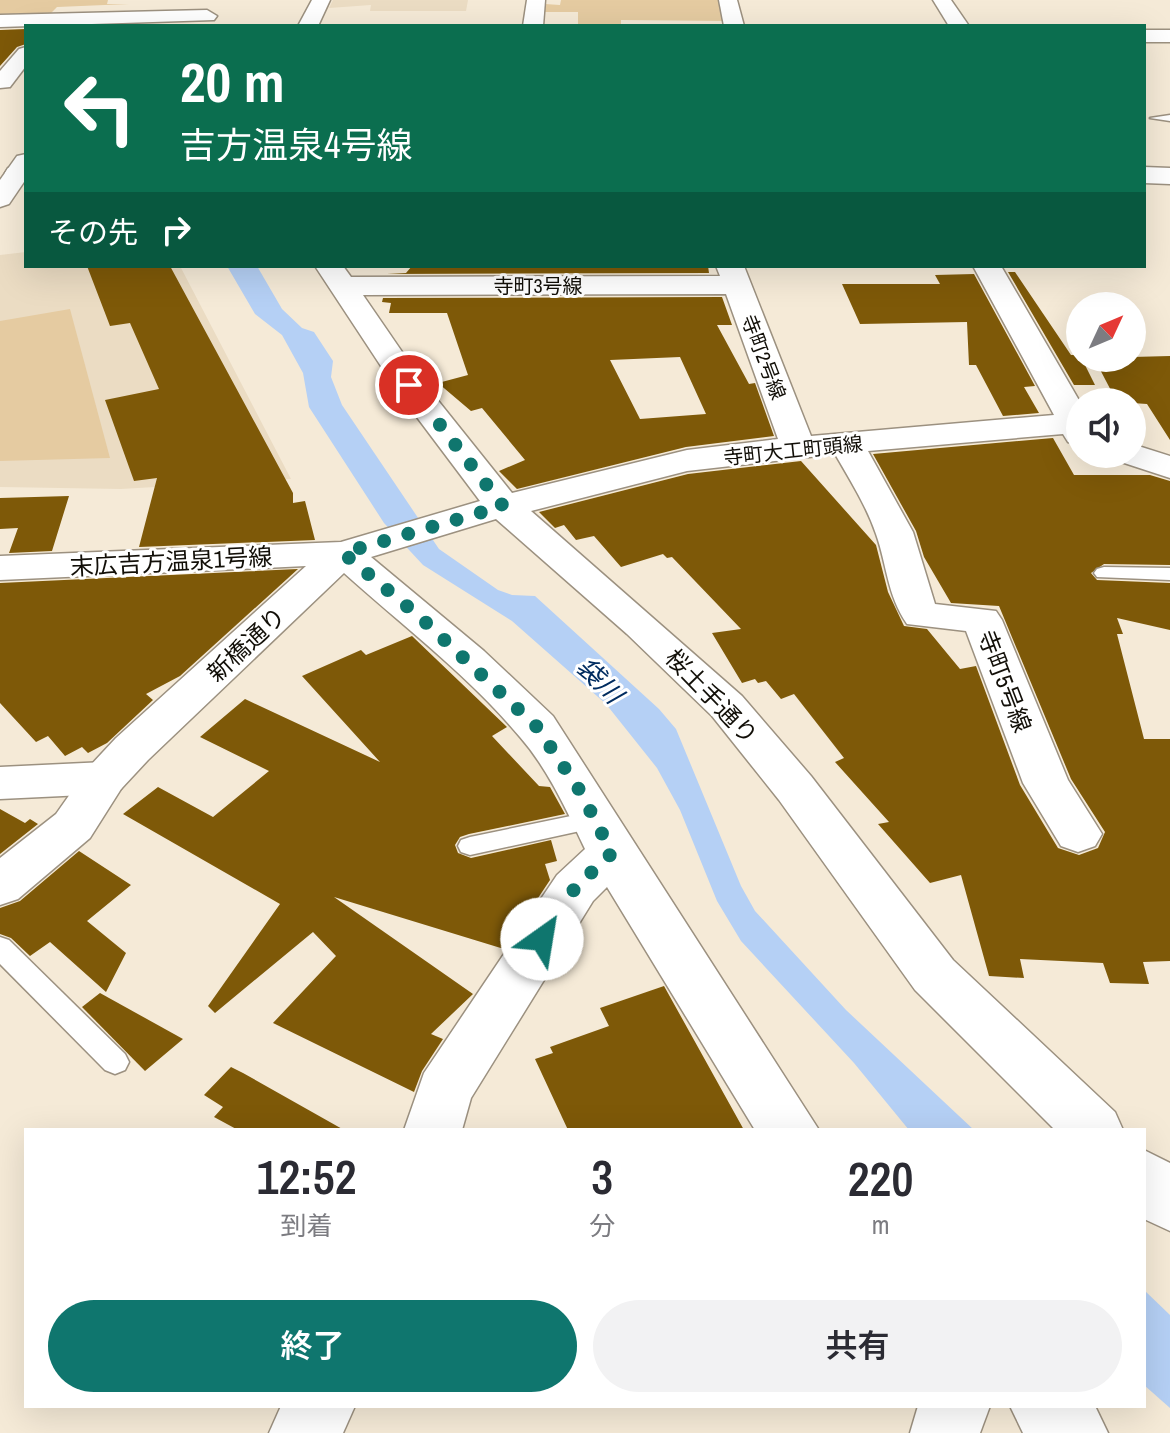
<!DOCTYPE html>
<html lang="ja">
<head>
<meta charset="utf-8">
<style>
  :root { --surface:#fff; --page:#f2f2f3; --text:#2b2b33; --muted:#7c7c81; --accent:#0f766e }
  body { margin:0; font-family:"Archivo Narrow","Noto Sans JP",sans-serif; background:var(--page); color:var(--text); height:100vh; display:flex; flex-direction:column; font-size:30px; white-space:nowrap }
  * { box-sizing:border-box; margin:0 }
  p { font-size:26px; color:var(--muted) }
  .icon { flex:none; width:44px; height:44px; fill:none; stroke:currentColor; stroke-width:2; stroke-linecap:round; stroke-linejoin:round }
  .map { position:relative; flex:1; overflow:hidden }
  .panel { position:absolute; left:24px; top:1128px; width:1122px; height:280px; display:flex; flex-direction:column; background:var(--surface); border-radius:0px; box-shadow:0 8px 32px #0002 }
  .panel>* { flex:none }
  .guide { position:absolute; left:24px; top:24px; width:1122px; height:244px; border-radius:0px; box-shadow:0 8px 32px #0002; background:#0b6e4f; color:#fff; overflow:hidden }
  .needle { width:52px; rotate:46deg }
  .tools { position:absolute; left:1066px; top:292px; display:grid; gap:16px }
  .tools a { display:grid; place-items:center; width:80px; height:80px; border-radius:50%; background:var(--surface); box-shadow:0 8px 32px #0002; font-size:40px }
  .pin { position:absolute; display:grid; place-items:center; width:68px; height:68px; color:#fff; margin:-34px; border:4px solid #fff; border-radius:50%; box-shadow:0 2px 8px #0007 }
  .me { position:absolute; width:88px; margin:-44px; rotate:32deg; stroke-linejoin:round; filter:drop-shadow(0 0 6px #0008) }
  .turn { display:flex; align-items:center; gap:28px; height:168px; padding:0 24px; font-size:36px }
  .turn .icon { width:104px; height:104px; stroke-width:2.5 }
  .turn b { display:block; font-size:56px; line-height:68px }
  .then { display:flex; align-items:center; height:76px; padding:0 24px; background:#0003; gap:16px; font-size:30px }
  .eta { display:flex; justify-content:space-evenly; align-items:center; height:136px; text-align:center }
  .eta b { font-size:48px; font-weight:600; line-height:56px }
  .primary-button { display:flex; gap:16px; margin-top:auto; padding:16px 24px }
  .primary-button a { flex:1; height:92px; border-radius:48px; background:var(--accent); color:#fff; font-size:32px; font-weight:600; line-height:92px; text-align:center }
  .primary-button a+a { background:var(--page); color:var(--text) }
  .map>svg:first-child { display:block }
  .built { fill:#ebdcc3 }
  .green { fill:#e5cba1 }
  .water { fill:#b5d0f5 }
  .building { fill:#7e5908; fill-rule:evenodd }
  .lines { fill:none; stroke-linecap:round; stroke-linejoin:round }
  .service-casing { stroke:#9c9180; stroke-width:3 }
  .minor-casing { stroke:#9c9180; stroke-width:3 }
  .tertiary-casing { stroke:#9c9180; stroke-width:3 }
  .service { fill:#fff; fill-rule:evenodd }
  .minor { fill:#fff; fill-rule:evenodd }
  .tertiary { fill:#fff; fill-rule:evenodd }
  .route { stroke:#0f766e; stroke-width:14; stroke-dasharray:0 25.2 }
  .labels { text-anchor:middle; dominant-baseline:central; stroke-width:6; stroke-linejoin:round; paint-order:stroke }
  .far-street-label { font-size:20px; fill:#120f08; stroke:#fff }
  .street-label { font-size:24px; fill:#120f08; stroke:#fff }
  .water-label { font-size:26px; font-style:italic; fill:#012c60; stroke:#fff }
</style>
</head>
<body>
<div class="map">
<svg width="1170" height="1433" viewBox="0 0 1170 1433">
  <rect width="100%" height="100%" fill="#f5ead7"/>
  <g class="built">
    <path d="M 333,0 L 468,0 L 466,11 L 370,11 L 371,5 L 329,8 Z"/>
    <path d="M 26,252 L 26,266 L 180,266 L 291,479 L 121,489 L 0,487 L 0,255 Z"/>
  </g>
  <g class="green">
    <path d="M 108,0 L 107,4 L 129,4 L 57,7 L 47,17 L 0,18 L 0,0 Z"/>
    <path d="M 561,0 L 723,0 L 728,21 L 621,20 L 621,26 L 578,26 L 578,12 L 544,12 L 545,4 L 560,5 Z"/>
    <path d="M 70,309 L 110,458 L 0,461 L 0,321 Z"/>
  </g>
  <g class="water">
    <path d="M 227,266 L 257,266 L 282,309 L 302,328 L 314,332 L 333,361 L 331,377 L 342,405 L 439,549 L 498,590 L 512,595 L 535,596 L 659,709 L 676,729 L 741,886 L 755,911 L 846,1010 L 974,1130 L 909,1130 L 854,1063 L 741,941 L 717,901 L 680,810 L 657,768 L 606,704 L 512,621 L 423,565 L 384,523 L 309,407 L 303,373 L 282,335 L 255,314 Z"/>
    <path d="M 1144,1290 L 1170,1315 L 1170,1408 L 1144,1385 Z"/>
  </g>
  <g class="building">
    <path d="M 26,29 L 26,44 L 17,47 L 0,66 L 0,30 Z"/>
    <path d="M 87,266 L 170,266 L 293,493 L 293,503 L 305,501 L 315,540 L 139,547 L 157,478 L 134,481 L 105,400 L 159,389 L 130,323 L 110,326 Z"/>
    <path d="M 412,266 L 708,266 L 709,273 L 387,274 L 406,273 Z"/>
    <path d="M 1008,272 L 1015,272 L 1071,355 L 1080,355 L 1095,385 L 1074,385 Z"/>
    <path d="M 974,274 L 1035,386 L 1024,387 L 1039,413 L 1003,416 L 976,365 L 969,365 L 967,322 L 860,324 L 842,284 L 940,284 L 935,275 Z"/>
    <path d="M 722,297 L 732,325 L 717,325 L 749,384 L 755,383 L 774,436 L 686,447 L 517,489 L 499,471 L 525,460 L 482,408 L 471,411 L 438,383 L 468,375 L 447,313 L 389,313 L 391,303 L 382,302 L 383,298 ZM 680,357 L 706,414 L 640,419 L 610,360 Z"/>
    <path d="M 1170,356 L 1170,440 L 1147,404 L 1117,402 L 1094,358 Z"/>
    <path d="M 1053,438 L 1074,475 L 1150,475 L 1170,481 L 1170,565 L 1104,564 L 1091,573 L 1097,580 L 1170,583 L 1170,630 L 1117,618 L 1123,634 L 1117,634 L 1144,739 L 1170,739 L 1170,961 L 1143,962 L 1149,984 L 1110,983 L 1103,963 L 1020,959 L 1024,978 L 989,976 L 961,875 L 930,883 L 878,824 L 889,822 L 835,762 L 844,758 L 794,694 L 781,699 L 766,681 L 758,683 L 755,679 L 742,683 L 712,633 L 741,629 L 672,557 L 667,558 L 663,554 L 621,567 L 594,536 L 576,540 L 564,525 L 555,528 L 539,512 L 688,474 L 801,461 L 876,545 L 888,592 L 904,626 L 927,629 L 960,669 L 976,666 L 1020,785 L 1058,848 L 1079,855 L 1098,848 L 1105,832 L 1071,779 L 999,606 L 951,603 L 924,557 L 916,531 L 873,454 Z"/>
    <path d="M 69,496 L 52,551 L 9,553 L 18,528 L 0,529 L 0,498 Z"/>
    <path d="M 298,569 L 180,676 L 146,694 L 153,700 L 107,743 L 88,753 L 82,747 L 65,756 L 48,736 L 36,742 L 0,703 L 0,583 Z"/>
    <path d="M 412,636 L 507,727 L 492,736 L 539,786 L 550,787 L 565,814 L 469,834 L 460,837 L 455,845 L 458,853 L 471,858 L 551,840 L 557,861 L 545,864 L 550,880 L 504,949 L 334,897 L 473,994 L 431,1034 L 443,1039 L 422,1071 L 414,1092 L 273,1023 L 336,956 L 313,932 L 215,1013 L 208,1006 L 280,904 L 123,814 L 158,787 L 213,817 L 269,771 L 200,737 L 245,699 L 380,762 L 302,676 L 361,650 L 366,655 Z"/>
    <path d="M 0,809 L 25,823 L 30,819 L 38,824 L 0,854 Z"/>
    <path d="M 79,851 L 131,885 L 87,921 L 126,953 L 106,992 L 50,942 L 30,956 L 11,938 L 0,934 L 0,908 L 20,901 Z"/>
    <path d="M 664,986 L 744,1130 L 568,1130 L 535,1059 L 553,1053 L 550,1047 L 609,1026 L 600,1008 Z"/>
    <path d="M 100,993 L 183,1039 L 145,1071 L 82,1007 Z"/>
    <path d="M 231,1067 L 243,1073 L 344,1130 L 238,1130 L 214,1117 L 223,1107 L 204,1095 Z"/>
  </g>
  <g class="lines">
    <defs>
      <g id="service">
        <path d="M 1170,115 L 1170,121 L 1150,118 Z"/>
        <path d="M 1104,567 L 1170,568 L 1170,580 L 1097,577 L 1094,573 L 1097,569 Z"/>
        <path d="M 595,811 L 603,814 L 607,820 L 603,826 L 470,855 L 461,852 L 458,846 L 461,840 L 470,837 Z"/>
        <path d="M 0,937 L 9,940 L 125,1054 L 129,1062 L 125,1070 L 115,1074 L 105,1070 L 0,964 Z"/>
      </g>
      <g id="minor">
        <path d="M 312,0 L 330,0 L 318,26 L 298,26 Z"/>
        <path d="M 527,0 L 545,0 L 543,26 L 523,26 Z"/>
        <path d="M 719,0 L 737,0 L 744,26 L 724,26 Z"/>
        <path d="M 933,0 L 951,0 L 969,26 L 949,26 Z"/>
        <path d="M 207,10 L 217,16 L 214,20 L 0,27 L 0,15 Z"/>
        <rect x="1144" y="30" width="26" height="12"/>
        <path d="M 26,47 L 26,66 L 10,87 L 0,88 L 0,71 L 19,49 Z"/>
        <path d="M 26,154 L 26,179 L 9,204 L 0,207 L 0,180 L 17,156 Z"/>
        <path d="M 315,266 L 343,266 L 351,277 L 720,276 L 716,266 L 744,266 L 811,436 L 1054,415 L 973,266 L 1001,266 L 1080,402 L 1080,445 L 1068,442 L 1063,434 L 868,451 L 913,532 L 935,604 L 996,611 L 1002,620 L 1068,780 L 1102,834 L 1095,846 L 1078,852 L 1061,846 L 1023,783 L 966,631 L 907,624 C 887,595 887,565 876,534 C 866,505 850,480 835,454 L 687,471 L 531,511 L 742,696 L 811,776 L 953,960 L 1115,1112 L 1123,1130 L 1055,1130 L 915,990 L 779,800 L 712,716 L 627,634 L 496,519 L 371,557 L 484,651 L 553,716 L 819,1130 L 755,1130 L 607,887 L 593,901 L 471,1098 L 462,1130 L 404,1130 L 424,1073 L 557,875 L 585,849 C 567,811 548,769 520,737 C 469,676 403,626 344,573 L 148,760 L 121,789 L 90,838 L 18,899 L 0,905 L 0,858 L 56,814 L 89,767 L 116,738 L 306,566 L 0,580 L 0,556 L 341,542 L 480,501 L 398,392 ZM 726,294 L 778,439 L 687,450 L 512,493 L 420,378 L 363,295 Z"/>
        <path d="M 1132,444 L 1170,456 L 1170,478 L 1118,461 L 1113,454 L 1132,454 Z"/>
        <path d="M 1144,1150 L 1170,1163 L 1170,1231 L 1144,1219 Z"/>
        <path d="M 281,1406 L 355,1406 L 343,1433 L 269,1433 Z"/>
        <path d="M 918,1406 L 990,1406 L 980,1433 L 910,1433 Z"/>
        <path d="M 1010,1406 L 1095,1406 L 1108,1433 L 1023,1433 Z"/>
      </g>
      <g id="tertiary">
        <path d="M 26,166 L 26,180 L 8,178 L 5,173 L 8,168 Z"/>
        <path d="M 1144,167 L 1170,168 L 1170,184 L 1144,183 Z"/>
        <path d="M 105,762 L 121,767 L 128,778 L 121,789 L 105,794 L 0,799 L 0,767 Z"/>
      </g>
    </defs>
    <use href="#service" class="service-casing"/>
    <use href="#minor" class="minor-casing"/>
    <use href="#tertiary" class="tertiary-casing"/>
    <use href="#service" class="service"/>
    <use href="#minor" class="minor"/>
    <use href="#tertiary" class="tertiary"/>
  </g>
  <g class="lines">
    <path class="route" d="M 409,385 L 503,506 L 343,553 L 420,617 L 537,727 L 580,791 L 612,853 L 575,888 L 542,939"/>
  </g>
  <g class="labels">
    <g class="far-street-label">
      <text x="538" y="285">寺町3号線</text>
      <text transform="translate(764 357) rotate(69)">寺町2号線</text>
      <text transform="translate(793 450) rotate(-6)">寺町大工町頭線</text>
    </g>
    <g class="street-label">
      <text transform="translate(171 561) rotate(-3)">末広吉方温泉1号線</text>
      <text transform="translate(246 644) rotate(-43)">新橋通り</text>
      <text transform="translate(1005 681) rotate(69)">寺町5号線</text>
      <text transform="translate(712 696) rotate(46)">桜土手通り</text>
    </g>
    <g class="water-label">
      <text transform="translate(600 680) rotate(46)">袋川</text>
    </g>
  </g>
</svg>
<div class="tools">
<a><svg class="needle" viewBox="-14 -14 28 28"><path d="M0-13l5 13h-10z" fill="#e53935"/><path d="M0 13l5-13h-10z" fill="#7c7c81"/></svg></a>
<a><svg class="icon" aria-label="sound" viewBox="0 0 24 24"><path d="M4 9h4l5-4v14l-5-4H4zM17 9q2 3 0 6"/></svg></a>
</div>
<div class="pin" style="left:409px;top:385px;background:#d93025"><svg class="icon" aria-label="arrive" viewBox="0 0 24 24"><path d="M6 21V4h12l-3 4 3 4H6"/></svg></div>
<svg class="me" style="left:542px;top:939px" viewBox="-20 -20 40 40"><circle r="19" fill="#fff"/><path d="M0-13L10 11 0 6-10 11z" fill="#0f766e"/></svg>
<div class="guide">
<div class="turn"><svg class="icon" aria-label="left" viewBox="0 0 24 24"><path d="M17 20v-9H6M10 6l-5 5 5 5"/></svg><div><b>20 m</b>吉方温泉4号線</div></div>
<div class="then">その先<svg class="icon" aria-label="right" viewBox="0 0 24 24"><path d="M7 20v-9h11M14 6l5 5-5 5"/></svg></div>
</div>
<section class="panel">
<div class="eta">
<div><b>12:52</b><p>到着</p></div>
<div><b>3</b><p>分</p></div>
<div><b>220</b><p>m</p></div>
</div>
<div class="primary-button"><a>終了</a><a>共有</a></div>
</section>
</div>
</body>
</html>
